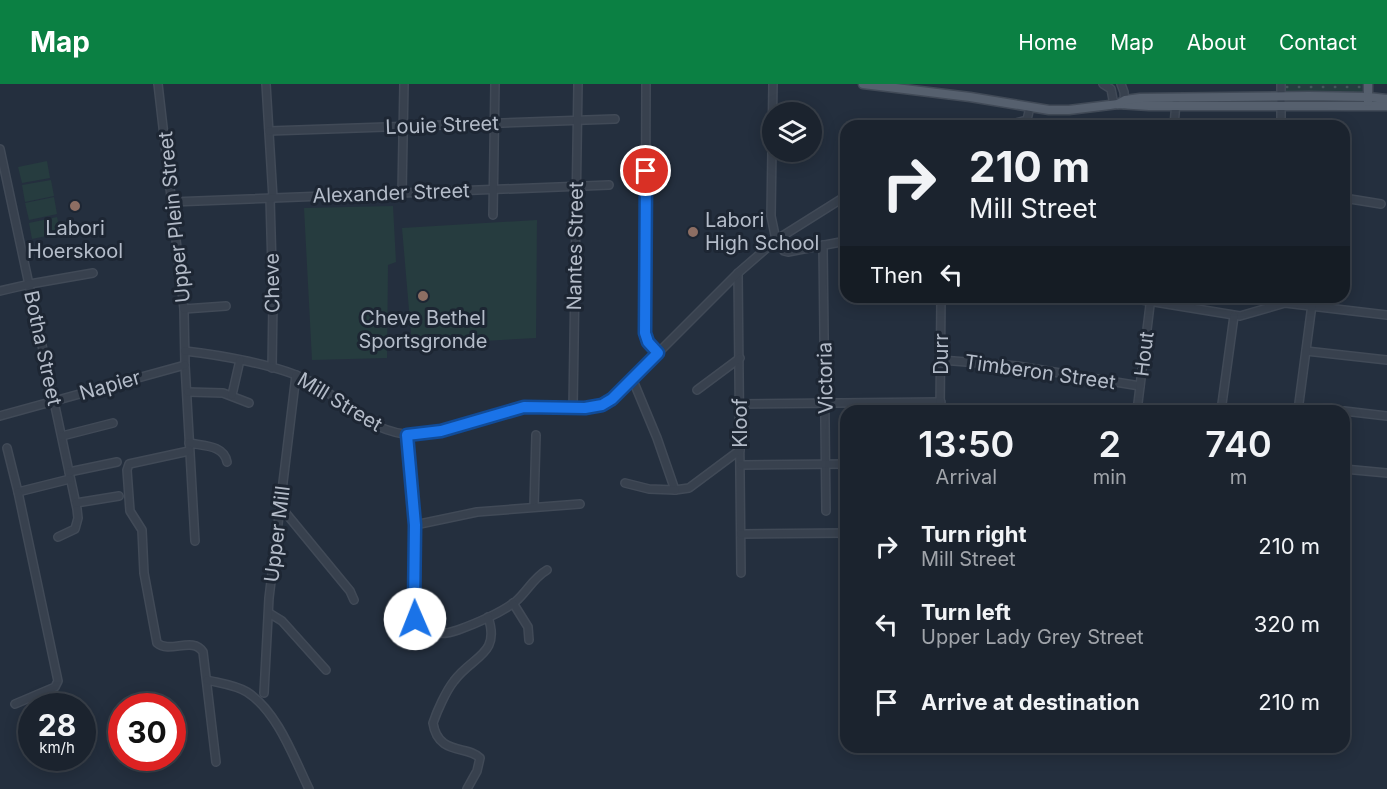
<!DOCTYPE html>
<html lang="en">
<head>
<meta charset="utf-8">
<style>
  :root { --surface:#1b232e; --page:#242b36; --text:#f1f3f6; --muted:#a0a4aa; --line:#39404a; --accent:#0b8043 }
  body { margin:0; font-family:Inter,sans-serif; background:var(--page); color:var(--text); height:100vh; display:flex; flex-direction:column; font-size:22px; white-space:nowrap }
  * { box-sizing:border-box; margin:0 }
  p { font-size:20px; color:var(--muted) }
  .icon { flex:none; width:33px; height:33px; fill:none; stroke:currentColor; stroke-width:2; stroke-linecap:round; stroke-linejoin:round }
  .map { position:relative; flex:1; overflow:hidden }
  .sheet { position:absolute; left:840px; top:321px; width:510px; height:348px; display:flex; flex-direction:column; background:var(--surface); border-radius:18px; box-shadow:0 3px 15px #0003,0 0 0 2px var(--line) }
  .sheet>* { flex:none }
  .banner { position:absolute; left:840px; top:36px; width:510px; height:183px; border-radius:18px; box-shadow:0 3px 15px #0003,0 0 0 2px var(--line); background:#1b232e; color:var(--text); overflow:hidden }
  .buttons { position:absolute; left:762px; top:18px; display:grid; gap:12px }
  .buttons a { display:grid; place-items:center; width:60px; height:60px; border-radius:50%; background:var(--surface); box-shadow:0 3px 15px #0003,0 0 0 2px var(--line); font-size:30px }
  .speed { position:absolute; left:18px; top:609px; display:flex; gap:12px; font-size:30px; font-weight:700; text-align:center }
  .speed>* { display:grid; place-content:center; width:78px; height:78px; border-radius:50%; background:var(--surface); box-shadow:0 3px 15px #0003,0 0 0 2px var(--line); line-height:1 }
  .speed small { font-size:15px; font-weight:400 }
  .speed .limit { border:9px solid #d22; background:#fff; color:#111 }
  .pin { position:absolute; display:grid; place-items:center; width:51px; height:51px; color:#fff; margin:-26px; border:3px solid #fff; border-radius:50%; box-shadow:0 2px 6px #0007 }
  .me { position:absolute; width:66px; margin:-33px; rotate:359deg; stroke-linejoin:round; filter:drop-shadow(0 0 4px #0008) }
  .turn { display:flex; align-items:center; gap:21px; height:126px; padding:0 30px; font-size:27px }
  .turn .icon { width:78px; height:78px; stroke-width:2.5 }
  .turn b { display:block; font-size:42px; line-height:51px }
  .then { display:flex; align-items:center; height:57px; padding:0 30px; background:#0003; gap:12px; font-size:22px }
  .eta { display:flex; justify-content:space-evenly; align-items:center; height:102px; text-align:center }
  .eta b { font-size:36px; font-weight:600; line-height:42px }
  ul { padding:0; list-style:none }
  li { display:flex; align-items:center; gap:18px; height:78px; padding:0 30px }
  li div { flex:1 }
  li b { display:block; font-size:22px }
  li em { font-style:normal }
  header { display:flex; align-items:center; gap:36px; box-sizing:border-box; height:84px; padding:0 30px; background:var(--accent); color:#fff }
  header strong { font-size:28px }
  nav { display:flex; gap:33px; margin-inline-start:auto; font-size:21px }
  .map>svg:first-child { display:block }
  .park { fill:url(#park-dots) }
  .garden { fill:#263c3f }
  .lines { fill:none; stroke-linecap:round; stroke-linejoin:round }
  .minor-casing { stroke:#414a57; stroke-width:10 }
  .major-casing { stroke:#414a57; stroke-width:11 }
  .minor { stroke:#38414e; stroke-width:7 }
  .major { stroke:#56606e; stroke-width:8 }
  .route-casing { stroke:#114b97; stroke-width:15 }
  .route { stroke:#1a73e8; stroke-width:10 }
  .education-dot { fill:#8d6e63; stroke:#1d2633; stroke-width:2 }
  .labels { text-anchor:middle; dominant-baseline:central; stroke-width:6; stroke-linejoin:round; paint-order:stroke }
  .street-label { font-size:20px; fill:#b4bcc9; stroke:#1d2633 }
  .poi-label { font-size:20px; fill:#b4bcc9; stroke:#1d2633 }
</style>
</head>
<body>
<header>
<strong>Map</strong>
<nav><a>Home</a><a>Map</a><a>About</a><a>Contact</a></nav>
</header>
<div class="map">
<svg width="1387" height="705" viewBox="0 0 1387 705">
  <defs>
    <pattern id="park-dots" width="8" height="8" patternUnits="userSpaceOnUse" patternTransform="scale(1.5)"><rect width="8" height="8" fill="#263c3f"/><path d="M2 2h.1M6 6h.1" fill="none" stroke="#435659" stroke-width="1.8" stroke-linecap="round"/></pattern>
  </defs>
  <rect width="100%" height="100%" fill="#242f3e"/>
  <path class="park" d="M 1283,0 L 1362,0 L 1362,9 L 1282,12 Z"/>
  <g class="garden">
    <path d="M 47,77 L 50,94 L 22,99 L 18,83 Z"/>
    <path d="M 51,96 L 54,112 L 25,118 L 22,101 Z"/>
    <path d="M 54,113 L 57,130 L 29,136 L 25,119 Z"/>
    <path d="M 393,122 L 396,178 L 388,181 L 387,274 L 312,276 L 304,124 Z"/>
    <path d="M 57,133 L 61,149 L 32,155 L 29,139 Z"/>
    <path d="M 537,136 L 536,254 L 412,261 L 402,144 Z"/>
  </g>
  <g class="lines">
    <defs>
      <g id="minor">
        <path d="M 158,0 L 184,225 L 185,281 L 195,457"/>
        <path d="M 266,0 L 273,114"/>
        <path d="M 646,0 L 645,249 L 648,258 L 658,269"/>
        <path d="M 773,0 L 771,132 L 776,156 L 784,167 L 788,168 L 846,157"/>
        <path d="M 1103,0 L 1111,5 L 1114,21"/>
        <path d="M 1121,0 L 1124,8 L 1125,21"/>
        <path d="M 1281,0 L 1281,42"/>
        <path d="M 1004,42 L 1027,36 L 1030,23"/>
        <path d="M 1174,42 L 1176,18"/>
        <path d="M 269,47 L 615,35"/>
        <path d="M 0,65 L 77,425 L 78,434 L 75,445 L 58,453"/>
        <path d="M 402,109 L 404,0"/>
        <path d="M 270,114 L 273,218 L 272,284"/>
        <path d="M 1344,114 L 1381,120"/>
        <path d="M 172,118 L 609,101"/>
        <path d="M 493,131 L 495,0"/>
        <path d="M 823,161 L 826,427"/>
        <path d="M 738,189 L 741,489"/>
        <path d="M 0,207 L 30,200 L 93,189"/>
        <path d="M 1124,213 L 1240,232 L 1285,219 L 1387,231"/>
        <path d="M 184,225 L 226,222"/>
        <path d="M 185,267 C 220,271 279,281 309,297 C 344,315 363,344 404,350 C 441,356 479,332 515,325 C 540,319 567,326 593,324 L 602,321 L 612,315 L 738,189 L 776,156 L 846,112"/>
        <path d="M 1306,267 L 1387,276"/>
        <path d="M 941,276 L 1017,282 L 1140,302"/>
        <path d="M 632,294 L 657,354 L 675,406 L 689,404 L 740,366"/>
        <path d="M 697,306 L 740,274"/>
        <path d="M 188,308 L 223,309 L 249,319"/>
        <path d="M 232,311 L 240,276"/>
        <path d="M 1299,319 L 1313,213"/>
        <path d="M 740,320 L 941,318"/>
        <path d="M 573,324 L 578,0"/>
        <path d="M 940,327 L 941,213"/>
        <path d="M 1137,327 L 1151,213"/>
        <path d="M 1221,327 L 1234,232"/>
        <path d="M 1344,327 L 1387,332"/>
        <path d="M 0,332 L 185,281"/>
        <path d="M 407,351 C 412,399 418,448 415,497 C 415,509 411,526 417,537 C 424,552 445,551 458,546 C 477,539 499,530 515,518 C 527,508 533,494 547,486"/>
        <path d="M 62,352 L 113,339"/>
        <path d="M 189,359 C 204,362 224,361 227,378"/>
        <path d="M 7,364 L 18,408 L 70,395"/>
        <path d="M 189,367 L 129,380 L 127,386 L 130,427 L 142,446 L 144,489 L 157,559 C 170,570 193,552 203,568 L 216,678"/>
        <path d="M 741,381 L 846,380"/>
        <path d="M 1344,385 L 1387,389"/>
        <path d="M 69,388 L 117,378"/>
        <path d="M 625,399 L 649,405 L 675,406"/>
        <path d="M 76,419 L 119,412"/>
        <path d="M 280,422 L 350,507 L 354,516"/>
        <path d="M 534,423 L 536,351"/>
        <path d="M 415,441 L 477,428 L 580,420"/>
        <path d="M 741,450 L 846,449"/>
        <path d="M 513,519 L 528,543 L 529,556"/>
        <path d="M 269,529 L 282,537 L 326,586"/>
        <path d="M 207,596 C 219,599 236,601 247,608 C 277,627 294,674 309,705"/>
        <path d="M 264,609 L 269,514 L 296,291"/>
        <path d="M 15,620 L 55,603 L 58,597 L 18,408"/>
        <path d="M 467,705 L 477,687 L 480,674 C 468,661 438,672 433,639 C 437,627 446,607 454,597 C 472,572 501,571 488,533"/>
      </g>
      <g id="major">
        <path d="M 863,0 L 970,13 L 1049,26 L 1069,26 L 1118,20 L 1149,22 L 1387,22"/>
        <path d="M 1368,0 L 1368,18"/>
        <path d="M 1118,20 L 1125,16 L 1140,14 L 1309,12 L 1368,13 L 1387,15"/>
      </g>
    </defs>
    <use href="#minor" class="minor-casing"/>
    <use href="#major" class="major-casing"/>
    <use href="#minor" class="minor"/>
    <use href="#major" class="major"/>
  </g>
  <g class="lines">
    <defs>
      <path id="route" d="M 415,535 L 414,525 L 415,441 L 407,351 L 441,347 L 524,323 L 585,324 L 602,321 L 612,315 L 658,269 L 648,258 L 645,249 L 646,87"/>
    </defs>
    <use href="#route" class="route-casing"/>
    <use href="#route" class="route"/>
  </g>
  <g class="education-dot">
    <circle cx="75" cy="122" r="6"/>
    <circle cx="693" cy="148" r="6"/>
    <circle cx="423" cy="212" r="6"/>
  </g>
  <g class="labels">
    <g class="street-label">
      <text transform="translate(442 41) rotate(-2)">Louie Street</text>
      <text transform="translate(391 109) rotate(-2)">Alexander Street</text>
      <text transform="translate(174 133) rotate(-96)">Upper Plein Street</text>
      <text transform="translate(575 162) rotate(-89)">Nantes Street</text>
      <text transform="translate(272 199) rotate(-91)">Cheve</text>
      <text transform="translate(43 264) rotate(78)">Botha Street</text>
      <text transform="translate(941 270) rotate(-90)">Durr</text>
      <text transform="translate(1144 270) rotate(-83)">Hout</text>
      <text transform="translate(1040 288) rotate(8)">Timberon Street</text>
      <text transform="translate(825 294) rotate(-91)">Victoria</text>
      <text transform="translate(110 301) rotate(-16)">Napier</text>
      <text transform="translate(340 318) rotate(31)">Mill Street</text>
      <text transform="translate(740 339) rotate(-90)">Kloof</text>
      <text transform="translate(277 450) rotate(-83)">Upper Mill</text>
    </g>
    <g class="poi-label">
      <text x="705" y="136" text-anchor="start">Labori<tspan x="705" dy="23">High School</tspan></text>
      <text x="75" y="144">Labori<tspan x="75" dy="23">Hoerskool</tspan></text>
      <text x="423" y="234">Cheve Bethel<tspan x="423" dy="23">Sportsgronde</tspan></text>
    </g>
  </g>
</svg>
<div class="buttons">
<a><svg class="icon" aria-label="layers" viewBox="0 0 24 24"><path d="M12 4l9 5-9 5-9-5zM3 14l9 5 9-5"/></svg></a>
</div>
<div class="speed"><div>28<small>km/h</small></div><div class="limit">30</div></div>
<div class="pin" style="left:646px;top:87px;background:#d93025"><svg class="icon" aria-label="arrive" viewBox="0 0 24 24"><path d="M6 21V4h12l-3 4 3 4H6"/></svg></div>
<svg class="me" style="left:415px;top:535px" viewBox="-20 -20 40 40"><circle r="19" fill="#fff"/><path d="M0-13L10 11 0 6-10 11z" fill="#1a73e8"/></svg>
<div class="banner">
<div class="turn"><svg class="icon" aria-label="right" viewBox="0 0 24 24"><path d="M7 20v-9h11M14 6l5 5-5 5"/></svg><div><b>210 m</b>Mill Street</div></div>
<div class="then">Then<svg class="icon" aria-label="left" viewBox="0 0 24 24"><path d="M17 20v-9H6M10 6l-5 5 5 5"/></svg></div>
</div>
<section class="sheet">
<div class="eta">
<div><b>13:50</b><p>Arrival</p></div>
<div><b>2</b><p>min</p></div>
<div><b>740</b><p>m</p></div>
</div>
<ul>
<li><svg class="icon" aria-label="right" viewBox="0 0 24 24"><path d="M7 20v-9h11M14 6l5 5-5 5"/></svg><div><b>Turn right</b><p>Mill Street</p></div><em>210 m</em></li>
<li><svg class="icon" aria-label="left" viewBox="0 0 24 24"><path d="M17 20v-9H6M10 6l-5 5 5 5"/></svg><div><b>Turn left</b><p>Upper Lady Grey Street</p></div><em>320 m</em></li>
<li><svg class="icon" aria-label="arrive" viewBox="0 0 24 24"><path d="M6 21V4h12l-3 4 3 4H6"/></svg><div><b>Arrive at destination</b></div><em>210 m</em></li>
</ul>
</section>
</div>
</body>
</html>
